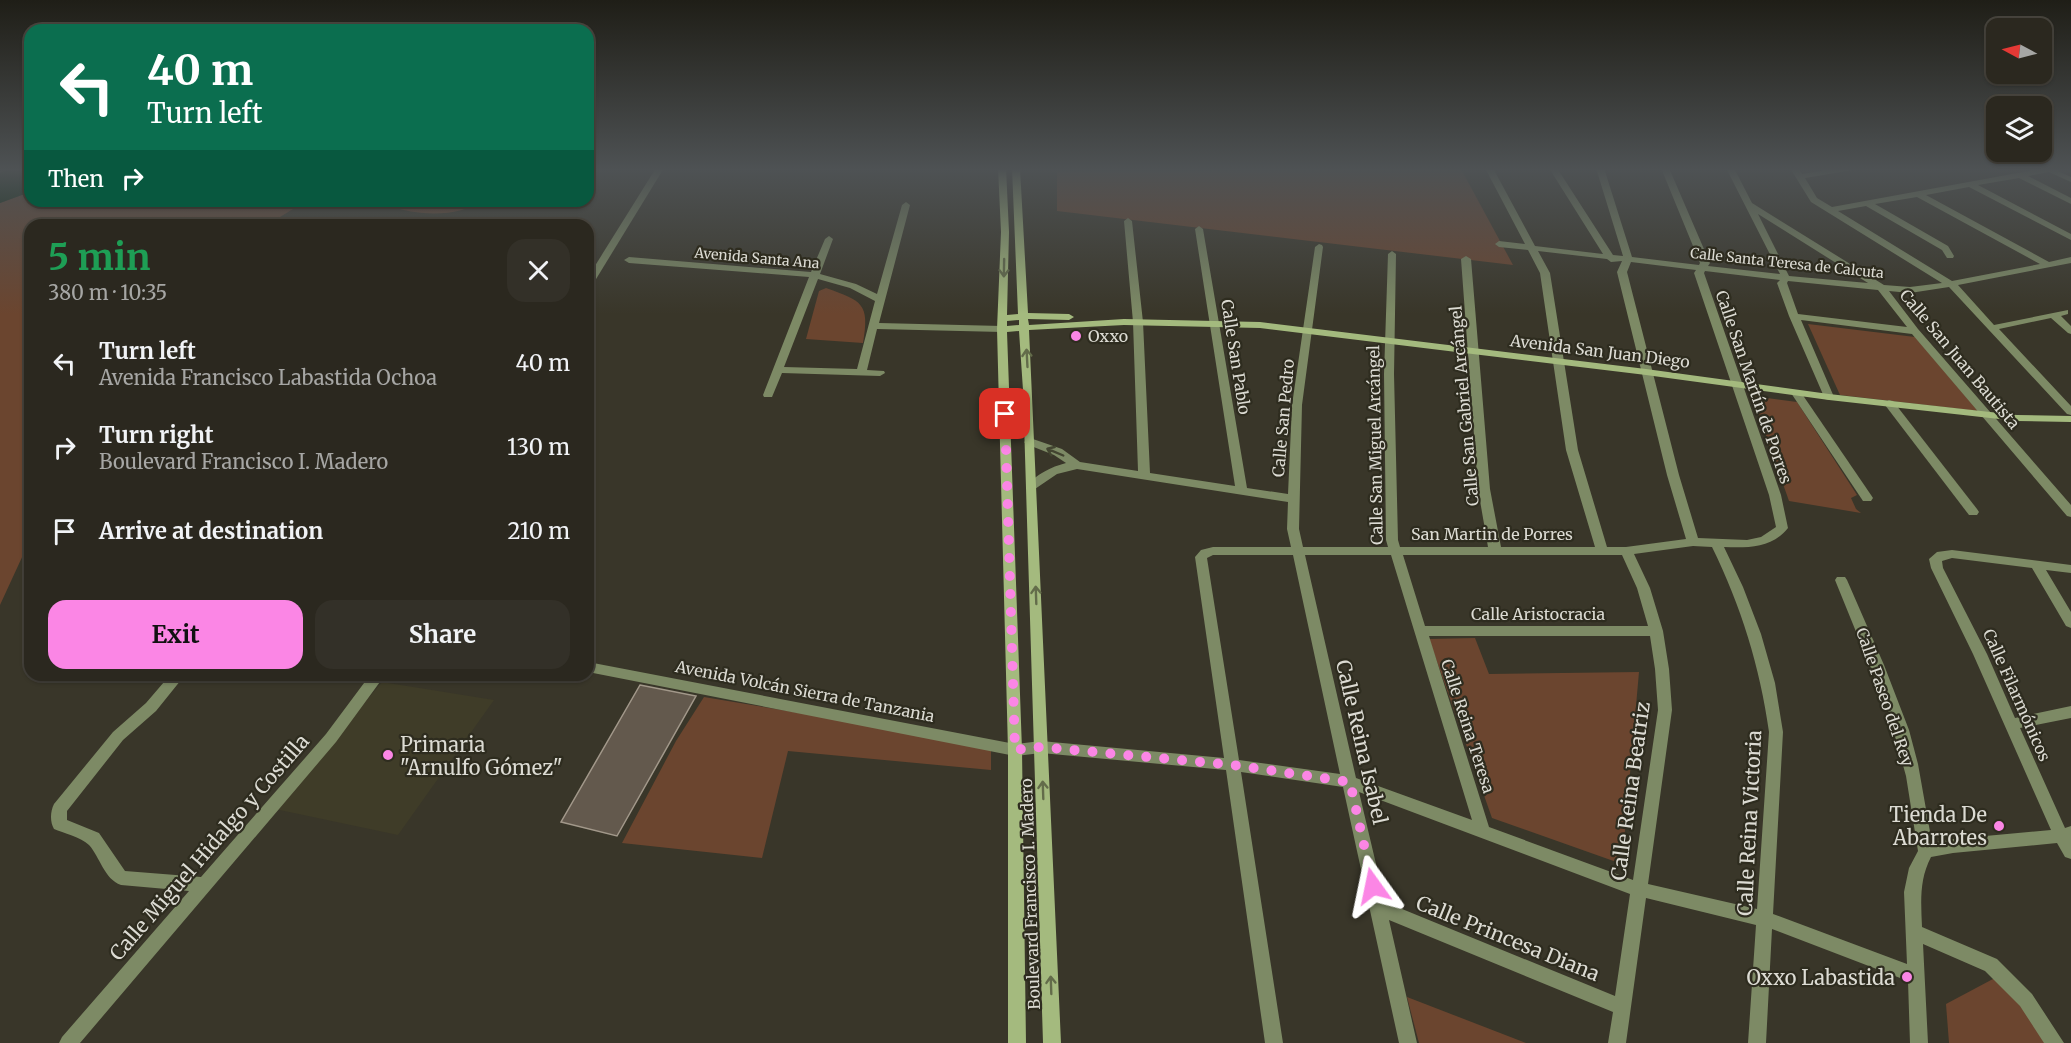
<!DOCTYPE html>
<html lang="en">
<head>
<meta charset="utf-8">
<style>
  :root { --surface:#2b281f; --page:#333028; --text:#f1f3f6; --muted:#a6a6a4; --line:#47443d; --accent:#fb86e5 }
  body { margin:0; font-family:Merriweather,serif; background:var(--page); color:var(--text); height:100vh; display:flex; flex-direction:column; font-size:22px; white-space:nowrap }
  * { box-sizing:border-box; margin:0 }
  p { font-size:20px; color:var(--muted) }
  .icon { flex:none; width:33px; height:33px; fill:none; stroke:currentColor; stroke-width:2; stroke-linecap:round; stroke-linejoin:round }
  .map { position:relative; flex:1; overflow:hidden }
  .panel { position:absolute; left:24px; top:219px; width:570px; height:462px; display:flex; flex-direction:column; background:var(--surface); border-radius:18px; box-shadow:0 2px 4px #0004,0 0 0 2px var(--line) }
  .panel>* { flex:none }
  .top-card { position:absolute; left:24px; top:24px; width:570px; height:183px; border-radius:18px; box-shadow:0 2px 4px #0004,0 0 0 2px var(--line); background:#0b6e4f; color:#fff; overflow:hidden }
  .needle { width:39px; rotate:277deg }
  .fabs { position:absolute; left:1986px; top:18px; display:grid; gap:12px }
  .fabs a { display:grid; place-items:center; width:66px; height:66px; border-radius:12px; background:var(--surface); box-shadow:0 2px 4px #0004,0 0 0 2px var(--line); font-size:30px }
  .pin { position:absolute; display:grid; place-items:center; width:51px; height:51px; color:#fff; margin:-26px; border-radius:12px; box-shadow:0 3px 9px #0006 }
  .me { position:absolute; width:66px; margin:-33px; rotate:348deg; stroke-linejoin:round; filter:drop-shadow(0 0 4px #0008) }
  .turn { display:flex; align-items:center; gap:21px; height:126px; padding:0 24px; font-size:27px }
  .turn .icon { width:78px; height:78px; stroke-width:2.5 }
  .turn b { display:block; font-size:42px; line-height:51px }
  .then { display:flex; align-items:center; height:57px; padding:0 24px; background:#0003; gap:12px; font-size:22px }
  .round { display:grid; place-items:center; flex:none; width:63px; height:63px; border-radius:18px; background:var(--page) }
  .headline { display:flex; align-items:center; justify-content:space-between; height:102px; padding:0 24px }
  h1 { font-size:36px; font-weight:700; line-height:45px; color:#1e9e55 }
  .primary-button { display:flex; gap:12px; margin-top:auto; padding:12px 24px }
  .primary-button a { flex:1; height:69px; border-radius:18px; background:var(--accent); color:#111; font-size:24px; font-weight:700; line-height:69px; text-align:center }
  .primary-button a+a { background:var(--page); color:var(--text) }
  ul { padding:0; list-style:none }
  li { display:flex; align-items:center; gap:18px; height:84px; padding:0 24px }
  li div { flex:1 }
  li b { display:block; font-size:22px }
  li em { font-style:normal }
  .map>svg:first-child { display:block }
  .built { fill:#3f3c28 }
  .green { fill:#6b452f }
  .water { fill:#002309 }
  .building { fill:#63594d; stroke:#a2988a; stroke-width:1.5 }
  .lines { fill:none; stroke-linecap:round; stroke-linejoin:round }
  .street { fill:#7d8a65; fill-rule:evenodd }
  .secondary { fill:#a4ba7e; fill-rule:evenodd }
  .oneway { stroke:#636c4a }
  .oneway2 { stroke:#424430 }
  .route { stroke:#fb86e5; stroke-width:10; stroke-dasharray:0 18 }
  .poi-dot { fill:#fb86e5; stroke:#2e2c1f; stroke-width:2 }
  .labels { text-anchor:middle; dominant-baseline:central; stroke-width:4.5; stroke-linejoin:round; paint-order:stroke }
  .far-street-label { font-size:14px; fill:#dcdbd3; stroke:#2e2c1f }
  .poi-label { font-size:16px; fill:#dcdbd3; stroke:#2e2c1f; text-anchor:start }
  .street-label { font-size:16px; fill:#dcdbd3; stroke:#2e2c1f }
  .near-street-label { font-size:20px; fill:#dcdbd3; stroke:#2e2c1f }
  .near-poi-label { font-size:20px; fill:#dcdbd3; stroke:#2e2c1f; text-anchor:end }
</style>
</head>
<body>
<div class="map">
<svg width="2071" height="1043" viewBox="0 0 2071 1043">
  <rect width="100%" height="100%" fill="#393629"/>
  <path class="built" d="M 382,682 L 494,700 L 398,835 L 275,809 Z"/>
  <g class="green">
    <path d="M 1461,169 L 1513,265 L 1057,211 L 1057,172 Z"/>
    <path d="M 30,192 L 30,201 L 306,201 L 267,225 L 30,225 L 30,524 L 26,529 L 29,542 L 0,605 L 0,203 Z"/>
    <path d="M 379,201 L 479,201 C 459,220 402,215 379,201 Z"/>
    <path d="M 826,288 C 862,301 870,303 863,343 L 806,339 L 819,291 Z"/>
    <path d="M 1808,324 L 1915,337 L 1978,411 L 1840,395 Z"/>
    <path d="M 1752,396 L 1797,402 L 1857,495 L 1851,498 L 1856,509 L 1861,513 L 1789,501 Z"/>
    <path d="M 1475,638 L 1489,674 L 1639,672 L 1622,864 L 1492,818 L 1429,639 Z"/>
    <path d="M 704,697 L 991,745 L 991,770 L 788,751 L 762,858 L 622,843 L 676,741 Z"/>
    <path d="M 2008,971 L 2053,1043 L 1949,1043 L 1946,1004 Z"/>
    <path d="M 1407,997 L 1526,1043 L 1419,1043 Z"/>
  </g>
  <path class="water" d="M 11,168 L 30,168 L 30,192 L 0,203 L 0,173 Z"/>
  <path class="building" d="M 640,685 L 696,696 L 617,836 L 561,822 Z"/>
  <g class="lines">
    <g class="street">
      <path d="M 656,168 L 664,168 L 593,284 L 588,287 L 588,277 Z"/>
      <path d="M 1485,168 L 1493,168 L 1535,246 L 1603,254 L 1549,168 L 1557,168 L 1613,255 L 1623,256 L 1596,168 L 1604,168 L 1632,257 L 1699,265 L 1700,263 L 1661,168 L 1669,168 L 1710,263 L 1708,266 L 1780,274 L 1726,168 L 1734,168 L 1752,203 L 1884,285 L 1910,287 L 1942,283 L 1811,202 L 1790,168 L 1798,168 L 1802,174 L 1839,168 L 1857,168 L 1853,170 L 1805,178 L 1817,198 L 1832,207 L 2045,168 L 2064,168 L 2058,171 L 2071,177 L 2071,182 L 2049,172 L 2028,176 L 2071,198 L 2071,204 L 2019,178 L 1978,185 L 2071,234 L 2071,240 L 1969,187 L 1926,195 L 2049,262 L 2071,257 L 2071,263 L 1958,285 L 1994,325 L 2068,310 L 2068,314 L 2061,316 L 2071,326 L 2071,334 L 2068,333 L 2051,318 L 1999,329 L 2071,406 L 2071,415 L 2067,414 L 1949,287 L 1910,293 L 1889,291 L 1918,329 L 2071,505 L 2071,517 L 2067,516 L 1912,334 L 1801,320 L 1834,397 L 1829,400 L 1825,399 L 1789,316 L 1777,283 L 1780,280 L 1705,271 L 1704,273 L 1781,495 L 1788,528 C 1772,548 1748,548 1724,547 L 1743,587 L 1761,634 L 1775,683 L 1783,732 L 1773,914 L 1907,964 L 1904,892 L 1909,868 L 1918,851 L 1906,776 L 1887,708 L 1835,580 L 1837,577 L 1845,577 L 1847,580 L 1884,665 L 1909,730 L 1918,764 L 1932,843 L 1953,839 L 2051,830 L 1973,654 L 1931,568 L 1929,559 L 1937,552 L 1952,550 L 2071,565 L 2071,573 L 2046,570 L 2071,612 L 2071,628 L 2066,626 L 2032,568 L 1952,558 L 1942,561 L 1943,568 L 1987,654 L 2015,718 L 2071,706 L 2071,718 L 2020,728 L 2065,828 L 2071,826 L 2071,859 L 2065,857 L 2057,843 L 1953,853 L 1931,857 C 1919,880 1921,902 1922,927 L 1997,959 L 2032,994 L 2064,1043 L 2044,1043 L 2020,1006 L 1985,971 L 1923,944 L 1928,1043 L 1910,1043 L 1908,981 L 1772,929 L 1766,1043 L 1748,1043 L 1756,925 L 1646,898 L 1626,1043 L 1608,1043 L 1613,1012 L 1389,920 L 1417,1043 L 1399,1043 L 1343,787 L 1241,772 L 1283,1043 L 1265,1043 L 1226,770 L 1041,753 L 1015,756 L 588,672 L 588,662 L 1015,744 L 1041,741 L 1224,758 L 1195,557 L 1201,550 L 1213,547 L 1291,547 L 1287,529 L 1288,502 L 1077,469 L 1057,474 L 1032,491 L 1026,487 C 1036,474 1051,467 1066,463 L 1054,455 L 1026,444 L 1024,442 L 1030,438 L 1062,449 L 1080,462 L 1138,471 L 1133,322 L 1124,221 L 1128,218 L 1132,221 L 1143,322 L 1150,473 L 1235,486 L 1195,229 L 1199,226 L 1203,229 L 1247,488 L 1288,494 L 1292,405 L 1315,247 L 1319,244 L 1322,245 L 1323,247 L 1302,405 L 1299,529 L 1303,547 L 1388,547 L 1386,540 L 1384,374 L 1388,254 L 1392,251 L 1396,254 L 1394,374 L 1398,540 L 1400,547 L 1488,547 L 1478,489 L 1461,259 L 1466,256 L 1471,259 L 1490,489 L 1501,547 L 1595,547 L 1566,450 L 1540,273 L 1528,250 L 1499,247 L 1495,244 L 1499,241 L 1525,244 ZM 1917,197 L 2040,264 L 1952,281 L 1838,211 L 1866,206 L 1942,250 L 1947,258 L 1953,258 L 1954,256 L 1948,246 L 1875,204 ZM 1758,214 L 1868,283 L 1789,276 ZM 1538,251 L 1607,259 L 1611,262 L 1622,261 L 1617,272 L 1667,475 L 1686,539 L 1626,547 L 1607,547 L 1578,450 L 1550,273 ZM 1631,262 L 1696,270 L 1694,273 L 1769,495 L 1776,527 L 1761,537 L 1747,540 L 1698,538 L 1679,475 L 1627,272 ZM 1788,281 L 1878,290 L 1907,327 L 1798,314 L 1787,283 ZM 1693,546 L 1712,547 C 1741,606 1760,667 1769,732 L 1757,909 L 1648,884 L 1672,710 L 1669,669 L 1663,631 L 1650,588 L 1634,554 ZM 1213,555 L 1293,555 L 1340,774 L 1239,760 L 1207,558 ZM 1305,555 L 1391,555 L 1472,820 L 1356,778 ZM 1403,555 L 1622,555 L 1637,588 L 1648,626 L 1425,626 ZM 1429,636 L 1650,636 L 1655,669 L 1658,710 L 1633,880 L 1489,827 ZM 1359,792 L 1630,894 L 1615,996 L 1385,902 Z"/>
      <path d="M 906,202 L 910,205 L 879,323 L 1002,326 L 1007,329 L 1002,332 L 877,329 L 867,370 L 884,371 L 885,373 L 880,376 L 782,373 L 772,397 L 764,397 L 763,395 L 809,277 L 629,263 L 624,260 L 629,257 L 811,272 L 825,239 L 829,236 L 833,239 L 820,274 L 856,284 L 877,294 L 902,205 ZM 818,279 L 850,288 L 875,301 L 857,369 L 784,367 Z"/>
      <path d="M 1796,390 L 1800,391 L 1871,495 L 1873,498 L 1871,501 L 1863,501 L 1791,393 Z"/>
      <path d="M 1889,400 L 1893,401 L 1977,509 L 1979,512 L 1977,515 L 1969,515 L 1885,405 L 1884,403 Z"/>
      <path d="M 170,675 L 185,675 L 156,711 L 123,740 L 67,811 L 67,820 L 99,833 L 125,871 L 201,877 L 326,734 L 370,675 L 385,675 L 336,742 L 80,1043 L 59,1043 L 62,1037 L 189,891 L 121,885 C 104,879 100,857 89,845 C 81,837 63,833 54,829 C 50,822 50,812 54,804 L 113,732 L 146,703 Z"/>
    </g>
    <path class="secondary" d="M 998,168 L 1006,168 L 1009,232 L 1007,315 L 1018,314 L 1012,168 L 1020,168 L 1028,313 L 1069,314 L 1074,317 L 1069,320 L 1028,319 L 1029,325 L 1124,319 L 1260,322 L 1646,369 L 1829,394 L 2017,415 L 2071,416 L 2071,422 L 2017,421 L 1829,400 L 1646,375 L 1260,328 L 1124,325 L 1029,330 L 1061,1043 L 1043,1043 L 1023,390 L 1019,331 L 1007,332 L 1022,750 L 1026,1043 L 1008,1043 L 1008,750 L 997,329 L 1001,232 ZM 1019,320 L 1019,325 L 1007,326 L 1007,321 Z"/>
  </g>
  <defs><path id="oneway-shaft" d="M-6 0H5M1.5-3L5.5 0L1.5 3" fill="none" stroke-width="1.6" stroke-linecap="round" stroke-linejoin="round" transform="scale(1.5)"/></defs>
  <g class="oneway">
    <use href="#oneway-shaft" transform="translate(1004 268) rotate(91)"/>
    <use href="#oneway-shaft" transform="translate(1027 358) rotate(-93)"/>
    <use href="#oneway-shaft" transform="translate(1036 595) rotate(-92)"/>
    <use href="#oneway-shaft" transform="translate(1043 790) rotate(-92)"/>
    <use href="#oneway-shaft" transform="translate(1051 985) rotate(-92)"/>
  </g>
  <use class="oneway2" href="#oneway-shaft" transform="translate(1055 452) rotate(-157)"/>
  <linearGradient id="sky" x2="0" y2="1"><stop stop-color="#1f1e17"/><stop offset="0.54" stop-color="#4e5254"/><stop offset="1" stop-color="#4e5254" stop-opacity="0"/></linearGradient>
  <rect width="2071" height="314" fill="url(#sky)"/>
  <g class="lines">
    <path class="route" d="M 1005,414 L 1015,750 L 1041,747 L 1233,765 L 1350,782 L 1373,886"/>
  </g>
  <g class="poi-dot">
    <circle cx="1076" cy="336" r="6"/>
    <circle cx="388" cy="755" r="6"/>
    <circle cx="1999" cy="826" r="6"/>
    <circle cx="1907" cy="977" r="6"/>
  </g>
  <g class="labels">
    <g class="far-street-label">
      <text transform="translate(757 258) rotate(5)">Avenida Santa Ana</text>
      <text transform="translate(1787 263) rotate(6)">Calle Santa Teresa de Calcuta</text>
    </g>
    <g class="poi-label">
      <text x="1088" y="336">Oxxo</text>
    </g>
    <g class="street-label">
      <text transform="translate(1600 351) rotate(7)">Avenida San Juan Diego</text>
      <text transform="translate(1236 357) rotate(81)">Calle San Pablo</text>
      <text transform="translate(1960 359) rotate(50)">Calle San Juan Bautista</text>
      <text transform="translate(1754 387) rotate(71)">Calle San Martín de Porres</text>
      <text transform="translate(1464 406) rotate(-95)">Calle San Gabriel Arcángel</text>
      <text transform="translate(1283 418) rotate(-85)">Calle San Pedro</text>
      <text transform="translate(1375 445) rotate(-91)">Calle San Miguel Arcángel</text>
      <text x="1492" y="534">San Martin de Porres</text>
      <text x="1538" y="614">Calle Aristocracia</text>
      <text transform="translate(805 691) rotate(11)">Avenida Volcán Sierra de Tanzania</text>
      <text transform="translate(2017 695) rotate(66)">Calle Filarmónicos</text>
      <text transform="translate(1885 697) rotate(71)">Calle Paseo del Rey</text>
      <text transform="translate(1468 726) rotate(72)">Calle Reina Teresa</text>
      <text transform="translate(1030 894) rotate(-92)">Boulevard Francisco I. Madero</text>
    </g>
    <g class="near-street-label">
      <text transform="translate(1362 742) rotate(77)">Calle Reina Isabel</text>
      <text transform="translate(1630 791) rotate(-82)">Calle Reina Beatriz</text>
      <text transform="translate(1749 823) rotate(-87)">Calle Reina Victoria</text>
      <text transform="translate(209 847) rotate(-49)">Calle Miguel Hidalgo y Costilla</text>
      <text transform="translate(1508 938) rotate(22)">Calle Princesa Diana</text>
    </g>
    <g class="near-poi-label">
      <text x="400" y="744" text-anchor="start">Primaria<tspan x="400" dy="23">"Arnulfo Gómez"</tspan></text>
      <text x="1987" y="814">Tienda De<tspan x="1987" dy="23">Abarrotes</tspan></text>
      <text x="1895" y="977">Oxxo Labastida</text>
    </g>
  </g>
</svg>
<div class="fabs">
<a><svg class="needle" viewBox="-14 -14 28 28"><path d="M0-13l5 13h-10z" fill="#e53935"/><path d="M0 13l5-13h-10z" fill="#a6a6a4"/></svg></a>
<a><svg class="icon" aria-label="layers" viewBox="0 0 24 24"><path d="M12 4l9 5-9 5-9-5zM3 14l9 5 9-5"/></svg></a>
</div>
<div class="pin" style="left:1005px;top:414px;background:#d93025"><svg class="icon" aria-label="arrive" viewBox="0 0 24 24"><path d="M6 21V4h12l-3 4 3 4H6"/></svg></div>
<svg class="me" style="left:1373px;top:886px" viewBox="-20 -20 40 40"><path d="M0-17L14 15 0 8-14 15z" fill="#fb86e5" stroke="#fff" stroke-width="4"/></svg>
<div class="top-card">
<div class="turn"><svg class="icon" aria-label="left" viewBox="0 0 24 24"><path d="M17 20v-9H6M10 6l-5 5 5 5"/></svg><div><b>40 m</b>Turn left</div></div>
<div class="then">Then<svg class="icon" aria-label="right" viewBox="0 0 24 24"><path d="M7 20v-9h11M14 6l5 5-5 5"/></svg></div>
</div>
<section class="panel">
<div class="headline"><div><h1>5 min</h1><p>380 m · 10:35</p></div><a class="round"><svg class="icon" aria-label="close" viewBox="0 0 24 24"><path d="M6 6l12 12M18 6L6 18"/></svg></a></div>
<ul>
<li><svg class="icon" aria-label="left" viewBox="0 0 24 24"><path d="M17 20v-9H6M10 6l-5 5 5 5"/></svg><div><b>Turn left</b><p>Avenida Francisco Labastida Ochoa</p></div><em>40 m</em></li>
<li><svg class="icon" aria-label="right" viewBox="0 0 24 24"><path d="M7 20v-9h11M14 6l5 5-5 5"/></svg><div><b>Turn right</b><p>Boulevard Francisco I. Madero</p></div><em>130 m</em></li>
<li><svg class="icon" aria-label="arrive" viewBox="0 0 24 24"><path d="M6 21V4h12l-3 4 3 4H6"/></svg><div><b>Arrive at destination</b></div><em>210 m</em></li>
</ul>
<div class="primary-button"><a>Exit</a><a>Share</a></div>
</section>
</div>
</body>
</html>
